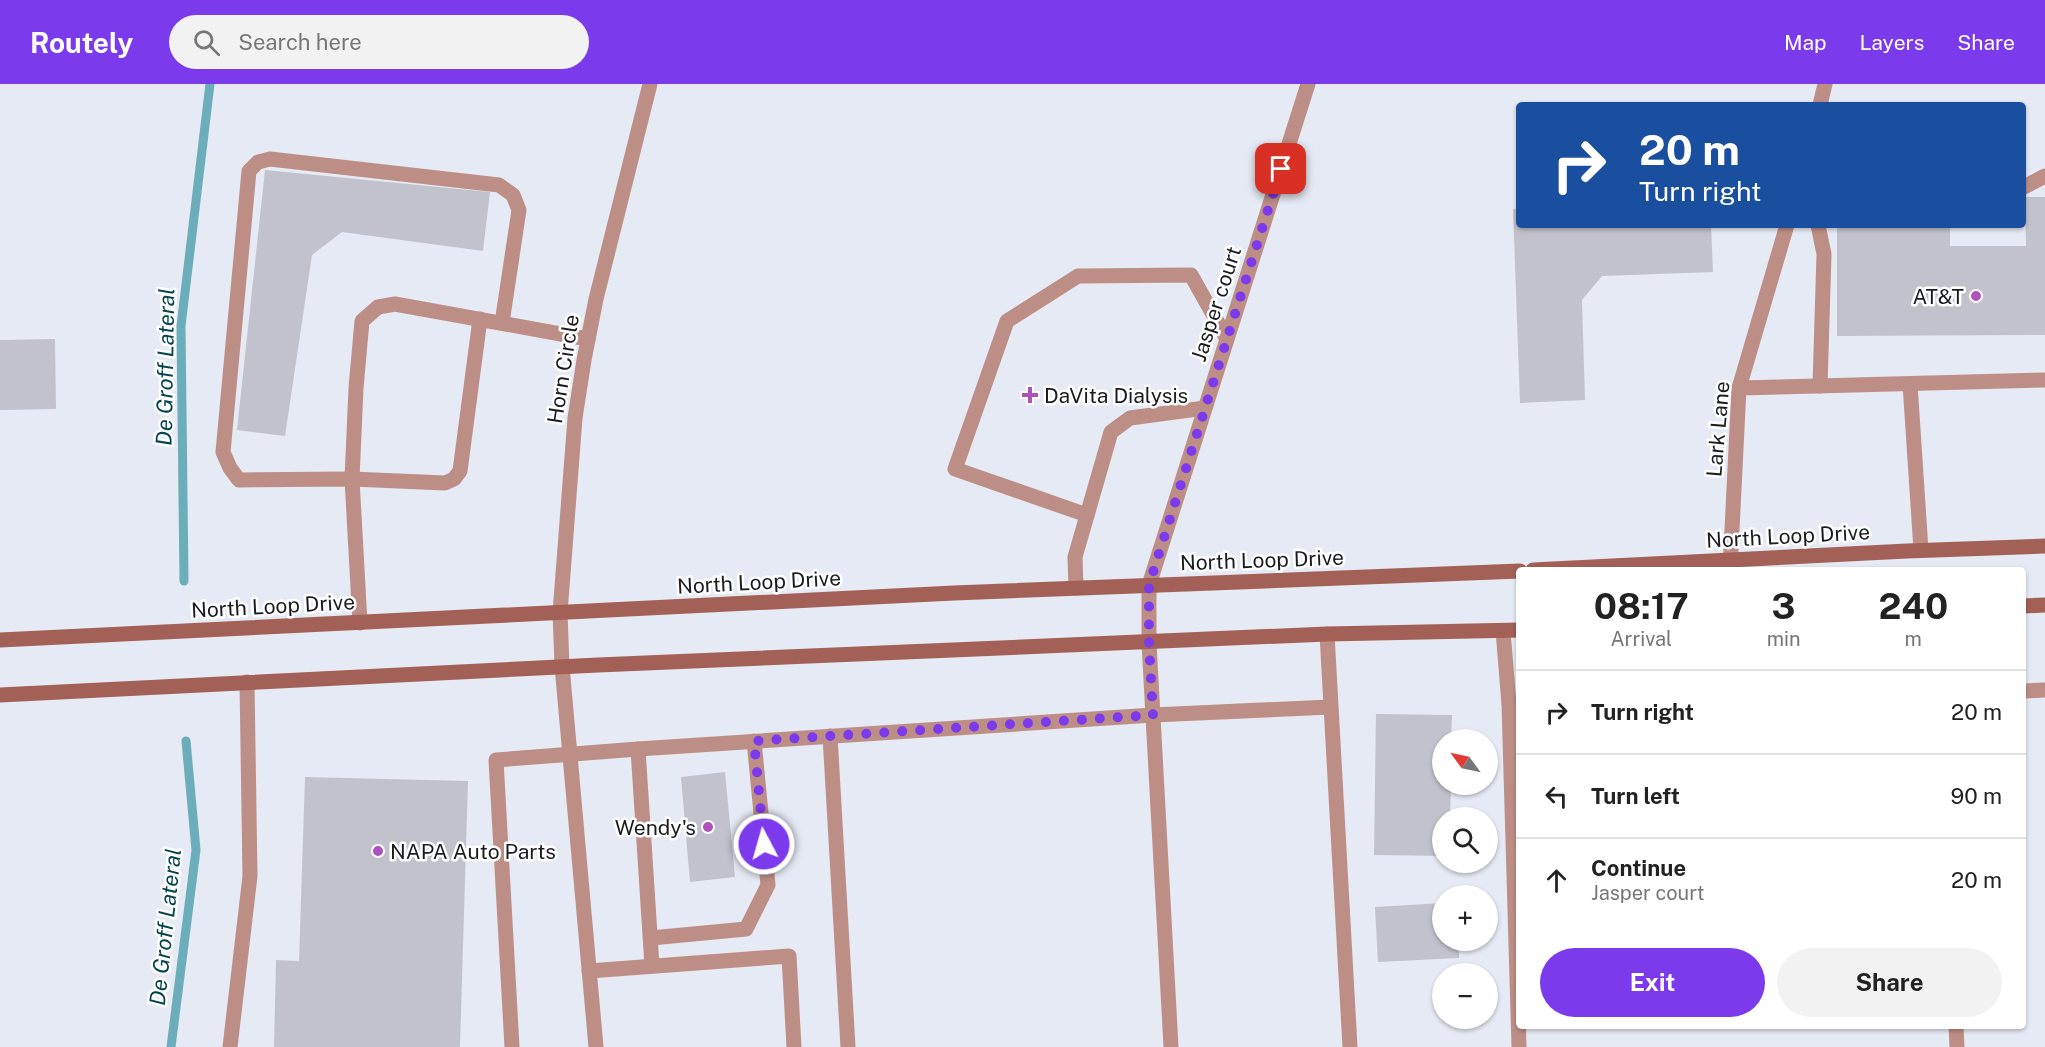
<!DOCTYPE html>
<html lang="en">
<head>
<meta charset="utf-8">
<style>
  :root { --surface:#fff; --page:#f2f2f2; --text:#222; --muted:#767676; --line:#e0e0e0; --accent:#7c3aed }
  body { margin:0; font-family:"Public Sans",sans-serif; background:var(--page); color:var(--text); height:100vh; display:flex; flex-direction:column; font-size:22px; white-space:nowrap }
  * { box-sizing:border-box; margin:0 }
  p { font-size:20px; color:var(--muted) }
  .icon { flex:none; width:33px; height:33px; fill:none; stroke:currentColor; stroke-width:2; stroke-linecap:round; stroke-linejoin:round }
  .map { position:relative; flex:1; overflow:hidden }
  .details { position:absolute; left:1516px; top:483px; width:510px; height:462px; display:flex; flex-direction:column; background:var(--surface); border-radius:6px; box-shadow:0 2px 4px #0004 }
  .details>* { flex:none }
  .banner { position:absolute; left:1516px; top:18px; width:510px; height:126px; border-radius:6px; box-shadow:0 2px 4px #0004; background:#1a4fa0; color:#fff; overflow:hidden }
  .needle { width:39px; rotate:303deg }
  .buttons { position:absolute; left:1432px; top:645px; display:grid; gap:12px }
  .buttons a { display:grid; place-items:center; width:66px; height:66px; border-radius:50%; background:var(--surface); box-shadow:0 2px 4px #0004; font-size:30px }
  .pin { position:absolute; display:grid; place-items:center; width:51px; height:51px; color:#fff; margin:-26px; border-radius:12px; box-shadow:0 3px 9px #0006 }
  .me { position:absolute; width:66px; margin:-33px; rotate:354deg; stroke-linejoin:round; filter:drop-shadow(0 0 4px #0008) }
  .turn { display:flex; align-items:center; gap:21px; height:126px; padding:0 24px; font-size:27px }
  .turn .icon { width:78px; height:78px; stroke-width:2.5 }
  .turn b { display:block; font-size:42px; line-height:51px }
  .eta { display:flex; justify-content:space-evenly; align-items:center; height:102px; text-align:center }
  .eta b { font-size:36px; font-weight:700; line-height:42px }
  .action { display:flex; gap:12px; margin-top:auto; padding:12px 24px }
  .action a { flex:1; height:69px; border-radius:36px; background:var(--accent); color:#fff; font-size:24px; font-weight:700; line-height:69px; text-align:center }
  .action a+a { background:var(--page); color:var(--text) }
  ul { padding:0; list-style:none }
  li { display:flex; align-items:center; gap:18px; height:84px; padding:0 24px; border-top:2px solid var(--line) }
  li div { flex:1 }
  li b { display:block; font-size:22px }
  li em { font-style:normal }
  header { display:flex; align-items:center; gap:36px; box-sizing:border-box; height:84px; padding:0 30px; background:var(--accent); color:#fff }
  header strong { font-size:28px }
  nav { display:flex; gap:33px; margin-inline-start:auto; font-size:21px }
  .search { width:420px; height:54px; background:var(--page); display:flex; align-items:center; gap:15px; box-sizing:border-box; padding:0 21px; border-radius:33px; color:var(--muted); font-size:22px }
  .map>svg:first-child { display:block }
  .lines { fill:none; stroke-linecap:round; stroke-linejoin:round }
  .stream { stroke:#6badbb; stroke-width:9 }
  .building { fill:#c1c2cc }
  .lane { stroke:#bd8e86; stroke-width:15 }
  .street { stroke:#bd8e86; stroke-width:15 }
  .secondary { stroke:#a36056; stroke-width:15 }
  .route { stroke:#7c3aed; stroke-width:10; stroke-dasharray:0 18 }
  .poi-dot { fill:#ad52bd; stroke:#fff; stroke-width:2 }
  .labels { text-anchor:middle; dominant-baseline:central; stroke-width:5; stroke-linejoin:round; paint-order:stroke }
  .poi-label { font-size:21px; fill:#1a1c1f; stroke:#fff; text-anchor:end }
  .street-label { font-size:21px; fill:#1a1c1f; stroke:#fff }
  .water-label { font-size:22px; font-style:italic; fill:#05444f; stroke:#fff }
</style>
</head>
<body>
<header>
<strong>Routely</strong>
<div class="search"><svg class="icon" aria-label="search" viewBox="0 0 24 24"><circle cx="10" cy="10" r="6"/><path d="M15 15l6 6"/></svg>Search here</div>
<nav><a>Map</a><a>Layers</a><a>Share</a></nav>
</header>
<div class="map">
<svg width="2045" height="963" viewBox="0 0 2045 963">
  <rect width="100%" height="100%" fill="#e6eaf4"/>
  <g class="lines">
    <g class="stream">
      <path d="M 184,497 L 181,242 L 210,0"/>
      <path d="M 171,963 L 196,766 L 186,657"/>
    </g>
  </g>
  <g class="building">
    <path d="M 265,86 L 490,108 L 483,167 L 342,148 L 312,171 L 285,352 L 237,346 Z"/>
    <path d="M 2025,113 L 2045,113 L 2045,251 L 1837,252 L 1837,141 L 1950,141 L 1950,162 L 2026,162 Z"/>
    <path d="M 1513,125 L 1520,125 L 1520,141 L 1711,141 L 1713,188 L 1602,192 L 1582,216 L 1585,316 L 1520,319 Z"/>
    <path d="M 55,255 L 56,325 L 0,326 L 0,256 Z"/>
    <path d="M 1376,630 L 1452,631 L 1451,656 L 1443,656 L 1443,700 L 1451,700 L 1450,734 L 1443,734 L 1443,772 L 1374,771 Z"/>
    <path d="M 725,688 L 735,793 L 690,798 L 681,693 Z"/>
    <path d="M 305,693 L 468,697 L 460,963 L 274,963 L 276,876 L 299,877 Z"/>
    <path d="M 1443,819 L 1443,856 L 1459,856 L 1459,874 L 1378,878 L 1375,823 Z"/>
  </g>
  <g class="lines">
    <g class="lane">
      <path d="M 2024,103 L 2045,92"/>
      <path d="M 1818,141 L 1824,170 L 1820,302"/>
      <path d="M 480,235 L 460,387 L 454,395 L 445,399 L 352,395 L 239,396 L 230,384 L 223,368 L 249,87 L 258,78 L 270,75 L 499,101 L 513,111 L 519,126 L 502,239"/>
      <path d="M 1910,300 L 1921,466"/>
      <path d="M 1739,304 L 2045,296"/>
      <path d="M 1087,431 L 955,385 L 1007,237 L 1078,192 L 1191,191 L 1227,255"/>
      <path d="M 1076,504 L 1075,473 L 1111,348 L 1130,334 L 1205,324"/>
      <path d="M 360,539 L 352,395 L 356,304 L 362,237 L 378,223 L 395,220 L 588,255"/>
      <path d="M 1503,547 L 1509,620 L 1520,620"/>
      <path d="M 1327,550 L 1350,963"/>
      <path d="M 1149,559 L 1171,963"/>
      <path d="M 562,582 L 596,963"/>
      <path d="M 2024,607 L 2045,606"/>
      <path d="M 1509,620 L 1519,963"/>
      <path d="M 830,652 L 848,963"/>
      <path d="M 638,665 L 652,882"/>
      <path d="M 651,854 L 746,845 L 768,801 L 754,657"/>
      <path d="M 589,887 L 789,872 L 794,963"/>
      <path d="M 1956,942 L 1957,963"/>
      <path d="M 230,963 L 250,792 L 247,598"/>
      <path d="M 512,963 L 496,676 L 638,665 L 1153,631 L 1330,623"/>
    </g>
    <g class="street">
      <path d="M 1820,21 L 1825,0"/>
      <path d="M 1730,486 L 1739,304 L 1787,141"/>
      <path d="M 1149,559 L 1149,501 L 1308,0"/>
      <path d="M 562,582 L 560,529 L 575,334 L 584,276 L 596,215 L 650,0"/>
    </g>
    <g class="secondary">
      <path d="M 1533,486 L 1907,467 L 2045,462"/>
      <path d="M 2024,522 L 2045,521"/>
      <path d="M 0,556 L 954,509 L 1520,487"/>
      <path d="M 0,611 L 598,581 L 1327,550 L 1520,546"/>
    </g>
  </g>
  <g class="lines">
    <path class="route" d="M 764,760 L 754,657 L 1153,631 L 1149,559 L 1149,501 L 1281,85"/>
  </g>
  <g class="poi-dot">
    <circle cx="1976" cy="212" r="6"/>
    <path d="M1027 302h6v6h6v6h-6v6h-6v-6h-6v-6h6z"/>
    <circle cx="708" cy="743" r="6"/>
    <circle cx="378" cy="767" r="6"/>
  </g>
  <g class="labels">
    <g class="poi-label">
      <text x="1964" y="212">AT&amp;T</text>
      <text x="1044" y="311" text-anchor="start">DaVita Dialysis</text>
      <text x="696" y="743">Wendy's</text>
      <text x="390" y="767" text-anchor="start">NAPA Auto Parts</text>
    </g>
    <g class="street-label">
      <text transform="translate(1216 220) rotate(-72)">Jasper court</text>
      <text transform="translate(563 285) rotate(-81)">Horn Circle</text>
      <text transform="translate(1718 345) rotate(-85)">Lark Lane</text>
      <text transform="translate(1788 452) rotate(-3)">North Loop Drive</text>
      <text transform="translate(1262 476) rotate(-2)">North Loop Drive</text>
      <text transform="translate(759 498) rotate(-3)">North Loop Drive</text>
      <text transform="translate(273 522) rotate(-3)">North Loop Drive</text>
    </g>
    <g class="water-label">
      <text transform="translate(165 283) rotate(-89)">De Groff Lateral</text>
      <text transform="translate(165 843) rotate(-84)">De Groff Lateral</text>
    </g>
  </g>
</svg>
<div class="buttons">
<a><svg class="needle" viewBox="-14 -14 28 28"><path d="M0-13l5 13h-10z" fill="#e53935"/><path d="M0 13l5-13h-10z" fill="#767676"/></svg></a>
<a><svg class="icon" aria-label="search" viewBox="0 0 24 24"><circle cx="10" cy="10" r="6"/><path d="M15 15l6 6"/></svg></a>
<a>+</a>
<a>−</a>
</div>
<div class="pin" style="left:1281px;top:85px;background:#d93025"><svg class="icon" aria-label="arrive" viewBox="0 0 24 24"><path d="M6 21V4h12l-3 4 3 4H6"/></svg></div>
<svg class="me" style="left:764px;top:760px" viewBox="-20 -20 40 40"><circle r="17" fill="#7c3aed" stroke="#fff" stroke-width="3"/><path d="M0-11L8 9 0 5-8 9z" fill="#fff"/></svg>
<div class="banner">
<div class="turn"><svg class="icon" aria-label="right" viewBox="0 0 24 24"><path d="M7 20v-9h11M14 6l5 5-5 5"/></svg><div><b>20 m</b>Turn right</div></div>
</div>
<section class="details">
<div class="eta">
<div><b>08:17</b><p>Arrival</p></div>
<div><b>3</b><p>min</p></div>
<div><b>240</b><p>m</p></div>
</div>
<ul>
<li><svg class="icon" aria-label="right" viewBox="0 0 24 24"><path d="M7 20v-9h11M14 6l5 5-5 5"/></svg><div><b>Turn right</b></div><em>20 m</em></li>
<li><svg class="icon" aria-label="left" viewBox="0 0 24 24"><path d="M17 20v-9H6M10 6l-5 5 5 5"/></svg><div><b>Turn left</b></div><em>90 m</em></li>
<li><svg class="icon" aria-label="ahead" viewBox="0 0 24 24"><path d="M12 20V5M6 11l6-6 6 6"/></svg><div><b>Continue</b><p>Jasper court</p></div><em>20 m</em></li>
</ul>
<div class="action"><a>Exit</a><a>Share</a></div>
</section>
</div>
</body>
</html>
